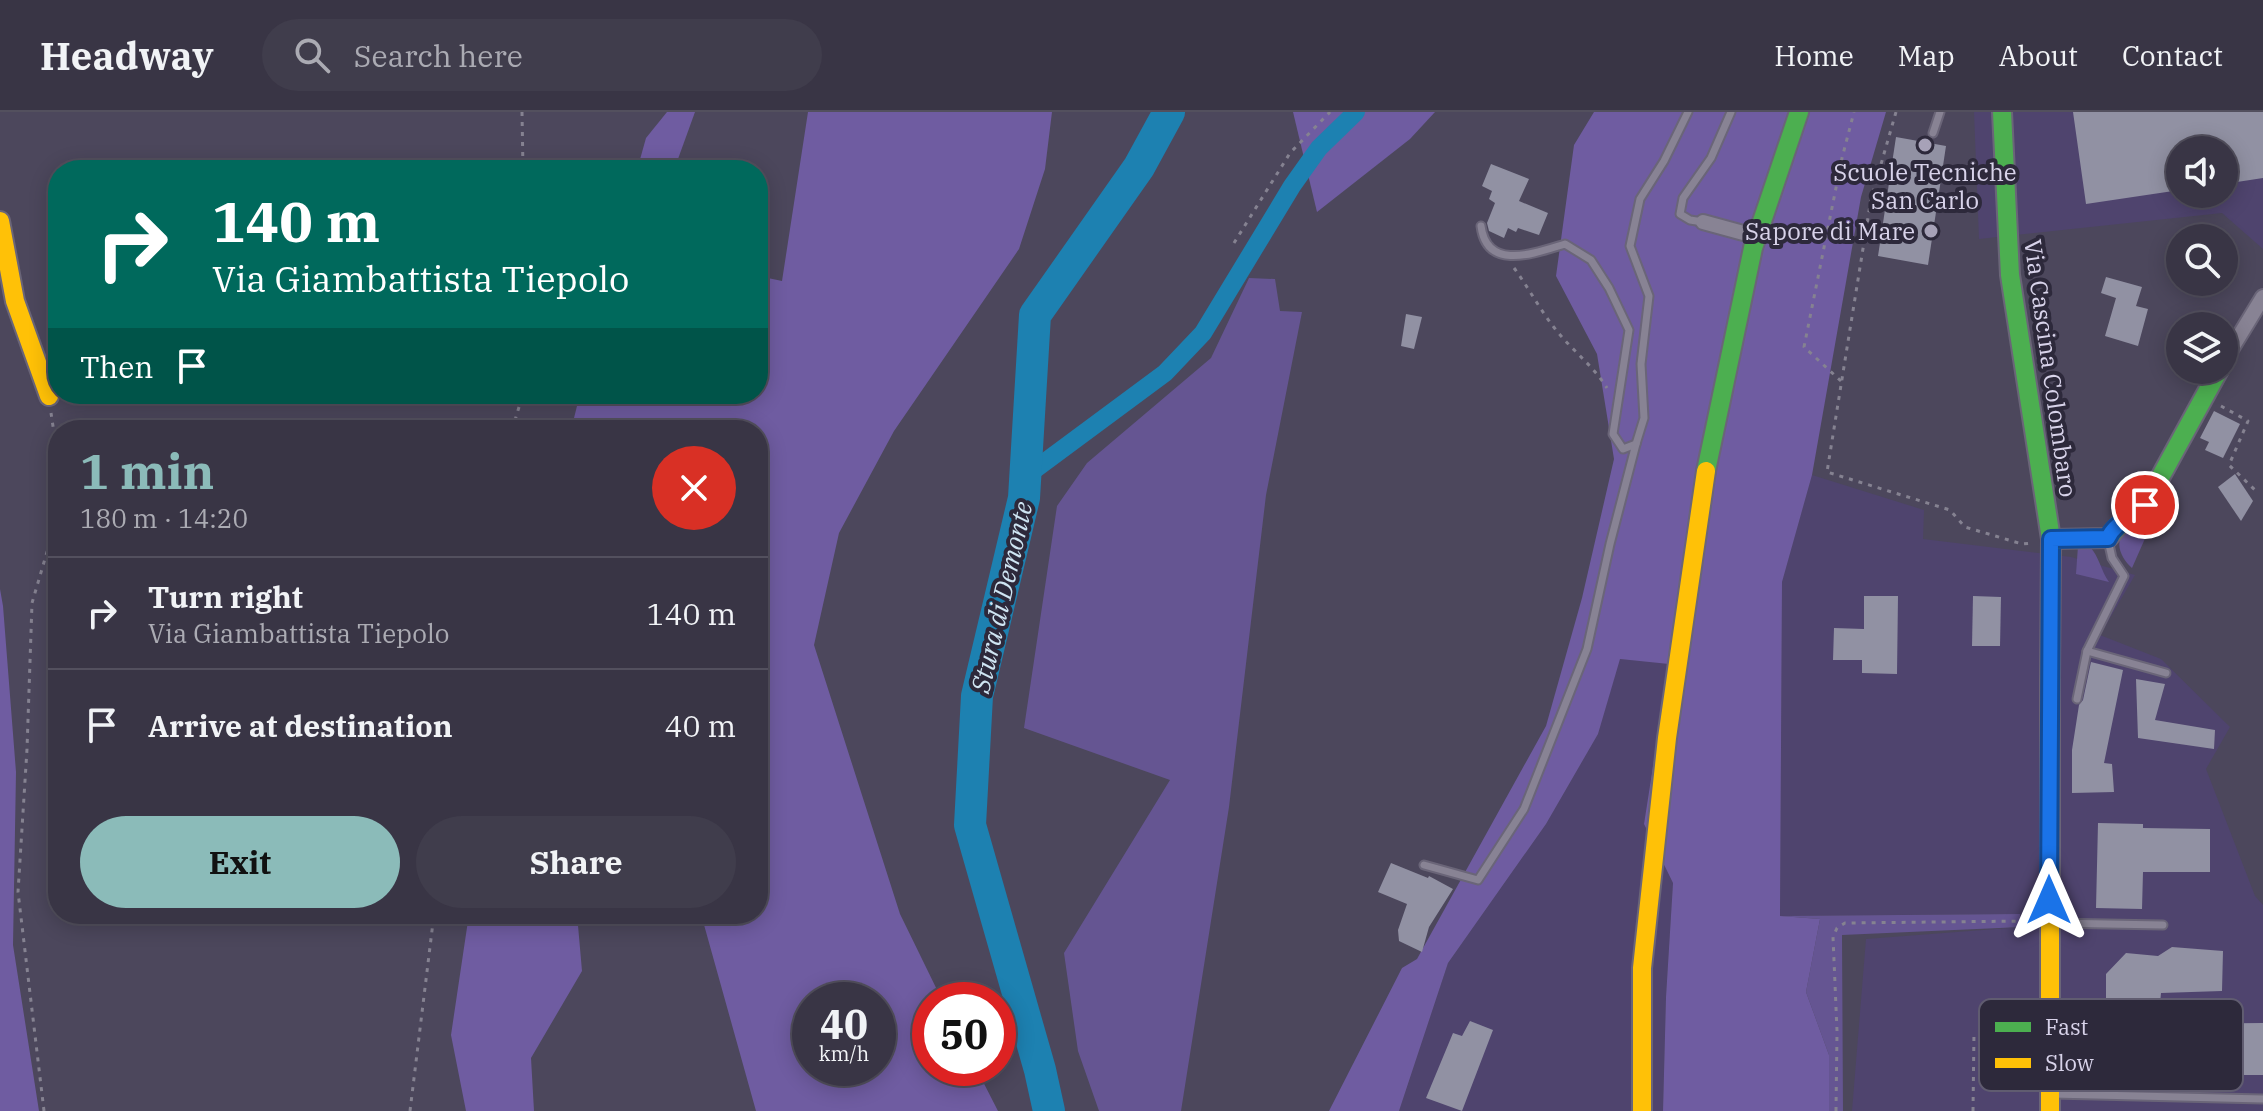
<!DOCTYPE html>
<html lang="en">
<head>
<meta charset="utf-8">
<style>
  :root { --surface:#393545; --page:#403d4c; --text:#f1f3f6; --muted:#ababb3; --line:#53505e; --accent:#8bbbb9 }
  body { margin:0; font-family:"IBM Plex Serif",serif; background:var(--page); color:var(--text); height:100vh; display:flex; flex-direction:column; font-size:30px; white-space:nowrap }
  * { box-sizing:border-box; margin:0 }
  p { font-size:26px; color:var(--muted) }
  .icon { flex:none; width:44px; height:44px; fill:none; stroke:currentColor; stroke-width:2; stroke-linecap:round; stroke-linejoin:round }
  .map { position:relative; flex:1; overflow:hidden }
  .details { position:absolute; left:48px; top:308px; width:720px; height:504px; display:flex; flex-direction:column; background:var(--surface); border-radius:32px; box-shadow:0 4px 20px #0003,0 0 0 2px var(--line) }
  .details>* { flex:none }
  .hud { position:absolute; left:48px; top:48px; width:720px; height:244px; border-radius:32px; box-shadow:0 4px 20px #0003,0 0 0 2px var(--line); background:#00695c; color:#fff; overflow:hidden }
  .fabs { position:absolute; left:2166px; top:24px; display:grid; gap:16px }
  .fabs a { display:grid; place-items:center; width:72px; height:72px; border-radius:50%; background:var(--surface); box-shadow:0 4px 20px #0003,0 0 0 2px var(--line); font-size:40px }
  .speed { position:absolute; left:792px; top:870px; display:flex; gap:16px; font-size:40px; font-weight:700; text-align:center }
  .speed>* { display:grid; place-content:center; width:104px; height:104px; border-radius:50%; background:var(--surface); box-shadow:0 4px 20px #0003,0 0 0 2px var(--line); line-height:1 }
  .speed small { font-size:20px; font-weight:400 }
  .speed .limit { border:12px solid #d22; background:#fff; color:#111 }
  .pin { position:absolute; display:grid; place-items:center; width:68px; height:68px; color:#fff; margin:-34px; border:4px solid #fff; border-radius:50%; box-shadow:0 2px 8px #0007 }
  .me { position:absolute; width:88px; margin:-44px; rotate:0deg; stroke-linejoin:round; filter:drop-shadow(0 0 6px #0008) }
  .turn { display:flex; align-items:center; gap:28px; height:168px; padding:0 32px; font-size:36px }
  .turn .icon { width:104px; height:104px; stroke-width:2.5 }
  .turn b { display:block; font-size:56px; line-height:68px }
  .then { display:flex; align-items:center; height:76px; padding:0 32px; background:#0003; gap:16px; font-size:30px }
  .round { display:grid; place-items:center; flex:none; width:84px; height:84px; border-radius:42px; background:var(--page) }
  .summary { display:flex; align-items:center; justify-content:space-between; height:136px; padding:0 32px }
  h1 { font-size:48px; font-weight:700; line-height:60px; color:var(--accent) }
  .button { display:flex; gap:16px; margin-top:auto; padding:16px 32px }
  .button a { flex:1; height:92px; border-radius:48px; background:var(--accent); color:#111; font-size:32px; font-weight:700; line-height:92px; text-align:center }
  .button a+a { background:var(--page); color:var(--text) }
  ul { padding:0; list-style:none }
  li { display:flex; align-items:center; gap:24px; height:112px; padding:0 32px; border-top:2px solid var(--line) }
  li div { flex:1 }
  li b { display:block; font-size:30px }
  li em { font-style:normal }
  header { display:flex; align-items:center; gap:48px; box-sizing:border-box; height:112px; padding:0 40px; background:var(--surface); border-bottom:2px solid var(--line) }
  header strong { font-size:38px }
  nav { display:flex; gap:44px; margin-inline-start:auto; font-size:28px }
  .search { width:560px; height:72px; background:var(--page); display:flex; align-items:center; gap:20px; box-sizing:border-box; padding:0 28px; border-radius:44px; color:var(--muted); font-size:30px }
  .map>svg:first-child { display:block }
  .built { fill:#4f446e; fill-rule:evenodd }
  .green { fill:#655592 }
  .forest { fill:#6f5ca1; fill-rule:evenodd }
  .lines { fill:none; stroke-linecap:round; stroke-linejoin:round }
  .canal { stroke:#1d81b1; stroke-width:18 }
  .river { stroke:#1d81b1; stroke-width:32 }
  .building { fill:#9191a3 }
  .lane-casing { stroke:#6a6578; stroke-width:11 }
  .street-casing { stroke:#6a6578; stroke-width:18 }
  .fast-casing { stroke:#6a6578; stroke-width:22 }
  .slow-casing { stroke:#6a6578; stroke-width:22 }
  .path { stroke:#858291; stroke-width:3; stroke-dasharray:4 6; stroke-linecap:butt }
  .lane { stroke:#888394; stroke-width:7 }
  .street { stroke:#888394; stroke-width:14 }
  .fast { stroke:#4caf50; stroke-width:18 }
  .slow { stroke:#ffc107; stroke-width:18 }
  .route-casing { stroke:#114b97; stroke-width:20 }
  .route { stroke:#1a73e8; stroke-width:14 }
  .poi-dot { fill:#a7a2b8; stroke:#2d293b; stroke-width:3 }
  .labels { text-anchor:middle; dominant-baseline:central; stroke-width:8; stroke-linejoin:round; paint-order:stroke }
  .poi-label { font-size:24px; fill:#d8d3ea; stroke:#2d293b }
  .street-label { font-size:24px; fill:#d8d3ea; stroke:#2d293b }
  .water-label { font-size:26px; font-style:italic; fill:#cfe5f3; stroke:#2d293b }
  .key { fill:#2d293b; stroke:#605c70; stroke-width:2 }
  .key-label { font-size:22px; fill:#d8d3ea }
</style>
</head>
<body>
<header>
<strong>Headway</strong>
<div class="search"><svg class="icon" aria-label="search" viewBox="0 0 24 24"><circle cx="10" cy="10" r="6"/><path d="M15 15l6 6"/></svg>Search here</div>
<nav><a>Home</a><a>Map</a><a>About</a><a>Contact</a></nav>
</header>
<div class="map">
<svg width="2263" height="999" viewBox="0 0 2263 999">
  <rect width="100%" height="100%" fill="#4c475c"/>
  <g class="built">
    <path d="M 1974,0 L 2263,0 L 2263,137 L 2222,101 L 1979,127 ZM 2180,38 L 2224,38 L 2224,82 L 2180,82 Z"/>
    <path d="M 1812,363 L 1924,398 L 1923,427 L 2071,445 L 2135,463 L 2100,523 L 2161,547 L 2230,615 L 2206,657 L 2255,784 L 2263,793 L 2263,999 L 1852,999 L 1866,827 L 2022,815 L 2020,802 L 1780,804 L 1782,469 Z"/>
    <path d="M 1619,547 L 1669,551 L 1644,712 L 1673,771 L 1666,885 L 1663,999 L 1399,999 L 1448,851 L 1546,712 L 1598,622 Z"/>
  </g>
  <g class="green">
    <path d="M 1249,166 L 1275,167 L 1280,199 L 1302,200 L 1266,383 L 1229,695 L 1181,999 L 1099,999 L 1078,939 L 1064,841 L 1170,668 L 1024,616 L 1057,394 L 1087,351 L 1211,246 Z"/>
    <path d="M 2162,388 L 2132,456 C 2123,448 2114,433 2123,422 C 2129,416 2139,413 2145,408 C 2152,401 2153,393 2162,388 Z"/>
    <path d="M 2078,434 L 2090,435 C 2099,444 2101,459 2109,470 L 2076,462 Z"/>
    <path d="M 2020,802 L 2022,815 L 1842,823 L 1843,999 L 1829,999 L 1829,943 L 1806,880 L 1820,807 L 1780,804 Z"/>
  </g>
  <g class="forest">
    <path d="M 667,0 L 695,0 L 674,58 L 637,58 L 646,26 Z"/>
    <path d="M 808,0 L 1052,0 L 1045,57 L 1019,137 L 894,319 L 839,421 L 814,533 L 900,802 L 942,888 L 930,888 L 930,956 L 976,956 L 998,999 L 756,999 L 701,802 L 758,802 L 758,318 L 571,318 L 580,282 L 758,282 L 758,164 L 782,169 ZM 878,888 L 878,956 L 810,956 L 810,888 Z"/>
    <path d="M 1293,0 L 1435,0 L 1410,27 L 1317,100 Z"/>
    <path d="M 1594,0 L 1886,0 L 1861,85 L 1812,363 L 1782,470 L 1780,804 L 1820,807 L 1806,880 L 1829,943 L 1829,999 L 1663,999 L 1666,885 L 1673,771 L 1644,712 L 1669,552 L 1620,547 L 1598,622 L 1546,712 L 1448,851 L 1399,999 L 1329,999 L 1402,856 L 1417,847 L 1546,614 L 1582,486 L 1614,347 L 1597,242 L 1556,164 L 1574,33 Z"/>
    <path d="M 0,477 L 3,494 L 16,660 L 13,833 L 39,999 L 0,999 Z"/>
    <path d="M 469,802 L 577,802 L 582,859 L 531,946 L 534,999 L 466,999 L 451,923 Z"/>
  </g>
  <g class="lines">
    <path class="canal" d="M 1026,364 L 1165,261 L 1203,221 L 1292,74 L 1319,36 L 1356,0"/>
    <path class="river" d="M 1049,999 L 1040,958 L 970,713 L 977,584 L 1024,386 L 1035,203 L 1139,55 L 1169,0"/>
  </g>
  <g class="building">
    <path d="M 2073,0 L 2263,0 L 2263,66 L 2224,72 L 2224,38 L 2180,38 L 2180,78 L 2086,92 Z"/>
    <path d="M 1896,25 L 1946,34 L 1928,153 L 1878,144 Z"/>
    <path d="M 1491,52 L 1529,67 L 1519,89 L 1548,101 L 1539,123 L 1518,116 L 1516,120 L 1508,116 L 1504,126 L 1489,119 L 1487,111 L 1495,91 L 1489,87 L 1492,79 L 1482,74 Z"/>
    <path d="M 2106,165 L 2142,175 L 2136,194 L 2148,197 L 2138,234 L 2105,224 L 2116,186 L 2101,181 Z"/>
    <path d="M 1406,202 L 1422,205 L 1414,237 L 1401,234 Z"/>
    <path d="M 2214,299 L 2240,312 L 2223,346 L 2205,338 L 2209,330 L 2200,326 Z"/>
    <path d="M 2235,362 L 2253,389 L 2241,409 L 2218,375 Z"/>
    <path d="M 1864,484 L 1898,484 L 1897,562 L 1862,561 L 1862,548 L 1833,548 L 1834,516 L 1864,517 Z"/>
    <path d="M 1973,484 L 2001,485 L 2000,534 L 1972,534 Z"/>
    <path d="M 2091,550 L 2123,558 L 2104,651 L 2112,652 L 2114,680 L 2072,681 L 2072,638 L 2079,593 L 2083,588 Z"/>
    <path d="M 2136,567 L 2165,572 L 2155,608 L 2215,618 L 2214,637 L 2138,626 Z"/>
    <path d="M 2098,711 L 2143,712 L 2143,716 L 2210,717 L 2210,760 L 2143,760 L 2142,797 L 2096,796 Z"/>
    <path d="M 1391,751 L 1428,766 L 1429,764 L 1453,777 L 1429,815 L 1422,840 L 1399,829 L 1398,818 L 1407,792 L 1378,780 Z"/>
    <path d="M 2172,835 L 2223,839 L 2222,879 L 2161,881 L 2158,912 L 2263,911 L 2263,963 L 2122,963 L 2106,947 L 2106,862 L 2126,841 L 2158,844 Z"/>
    <path d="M 1470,909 L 1493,918 L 1462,999 L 1426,986 L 1453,921 L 1462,924 Z"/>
  </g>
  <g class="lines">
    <defs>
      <g id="lane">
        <path d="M 1933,21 L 1940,0"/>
        <path d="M 1703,110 L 1690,108 L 1680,102 L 1683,86 L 1711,46 L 1731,0"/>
        <path d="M 1481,114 C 1487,160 1535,141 1565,132 L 1591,148 L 1609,176 L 1629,218 L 1613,322 L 1623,337 L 1636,332 L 1644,306 L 1641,252 L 1649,184 L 1630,134 L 1640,87 L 1664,49 L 1688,0"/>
        <path d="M 2108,428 L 2112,446 L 2124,464 L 2087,539 L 2166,561"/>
        <path d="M 2077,587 L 2087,539"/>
        <path d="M 1424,753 L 1478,768 L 1524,697 L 1587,537 L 1610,432 L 1636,332"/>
        <path d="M 2051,811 L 2163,813"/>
        <path d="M 2053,982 L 2263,987"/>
      </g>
      <g id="street">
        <path d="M 1703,110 L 1758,125"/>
        <path d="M 2224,249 L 2263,185"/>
      </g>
      <g id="fast">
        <path d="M 2002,0 L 2010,163 L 2051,427 L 2050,567"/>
        <path d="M 1706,359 L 1753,136 L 1799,0"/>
        <path d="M 2051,427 L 2108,426 L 2120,412 L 2145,393 L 2219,258"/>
      </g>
      <g id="slow">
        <path d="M 0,109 L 15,189 L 49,284"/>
        <path d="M 1642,999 L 1642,856 L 1667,626 L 1706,359"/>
        <path d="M 2050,999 L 2050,567"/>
      </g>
    </defs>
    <use href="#lane" class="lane-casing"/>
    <use href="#street" class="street-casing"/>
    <use href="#fast" class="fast-casing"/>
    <use href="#slow" class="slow-casing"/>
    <g class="path">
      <path d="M 522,0 L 523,58"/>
      <path d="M 1896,0 L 1871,87 L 1827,360 L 1950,398 L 1965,415 L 2022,432 L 2032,431"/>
      <path d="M 1234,131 L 1290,41 L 1330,0"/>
      <path d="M 1514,156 C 1528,175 1539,196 1553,214 C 1570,237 1592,252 1607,276"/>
      <path d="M 1841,269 L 1804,235 L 1842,46 L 1854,0"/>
      <path d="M 2221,294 L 2248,309 L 2229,353 L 2256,379"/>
      <path d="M 512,318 L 523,282"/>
      <path d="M 44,999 L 18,780 L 27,637 L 32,491 L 57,406 L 56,334 L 51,301"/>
      <path d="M 410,999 L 434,802"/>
      <path d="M 1836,999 L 1837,919 L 1833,825 L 1837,816 L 1845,811 L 2029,809"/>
      <path d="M 1973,999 L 1974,919"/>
    </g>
    <use href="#lane" class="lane"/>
    <use href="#street" class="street"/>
    <use href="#fast" class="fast"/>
    <use href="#slow" class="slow"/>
  </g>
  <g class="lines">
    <defs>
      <path id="route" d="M 2049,788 L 2051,427 L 2108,426 C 2115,410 2133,405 2145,393"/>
    </defs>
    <use href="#route" class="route-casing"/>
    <use href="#route" class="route"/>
  </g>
  <g class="poi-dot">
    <circle cx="1925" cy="33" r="8"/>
    <circle cx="1931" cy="119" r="8"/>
  </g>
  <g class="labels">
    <g class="poi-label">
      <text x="1925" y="60">Scuole Tecniche<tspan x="1925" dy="28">San Carlo</tspan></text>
      <text x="1915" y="119" text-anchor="end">Sapore di Mare</text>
    </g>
    <g class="street-label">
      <text transform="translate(2051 256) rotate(82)">Via Cascina Colombaro</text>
    </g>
    <g class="water-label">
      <text transform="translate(1001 485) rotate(-77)">Stura di Demonte</text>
    </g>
  </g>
  <rect x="1979" y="887" width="264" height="92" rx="12" class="key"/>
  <rect x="1995" y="910" width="36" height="10" fill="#4caf50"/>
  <rect x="1995" y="946" width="36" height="10" fill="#ffc107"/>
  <g class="key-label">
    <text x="2045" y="923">Fast</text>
    <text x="2045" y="959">Slow</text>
  </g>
</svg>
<div class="fabs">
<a><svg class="icon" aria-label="sound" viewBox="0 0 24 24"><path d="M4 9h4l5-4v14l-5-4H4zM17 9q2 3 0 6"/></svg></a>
<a><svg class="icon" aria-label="search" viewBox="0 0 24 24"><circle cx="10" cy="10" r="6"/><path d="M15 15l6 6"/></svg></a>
<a><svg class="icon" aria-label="layers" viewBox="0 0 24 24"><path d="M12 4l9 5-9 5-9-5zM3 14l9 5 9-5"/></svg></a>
</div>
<div class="speed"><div>40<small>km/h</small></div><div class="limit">50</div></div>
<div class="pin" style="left:2145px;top:393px;background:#d93025"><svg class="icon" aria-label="arrive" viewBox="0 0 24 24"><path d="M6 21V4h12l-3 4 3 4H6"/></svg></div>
<svg class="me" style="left:2049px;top:788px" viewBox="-20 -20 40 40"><path d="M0-17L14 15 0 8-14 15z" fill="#1a73e8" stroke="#fff" stroke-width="4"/></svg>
<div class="hud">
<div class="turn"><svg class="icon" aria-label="right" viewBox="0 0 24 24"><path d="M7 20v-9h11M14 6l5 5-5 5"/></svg><div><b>140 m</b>Via Giambattista Tiepolo</div></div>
<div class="then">Then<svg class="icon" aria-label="arrive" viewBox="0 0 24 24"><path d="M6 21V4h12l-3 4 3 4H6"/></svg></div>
</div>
<section class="details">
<div class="summary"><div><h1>1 min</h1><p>180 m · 14:20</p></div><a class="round" style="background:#d93025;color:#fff"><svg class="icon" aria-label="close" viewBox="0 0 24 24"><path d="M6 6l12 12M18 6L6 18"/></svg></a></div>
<ul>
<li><svg class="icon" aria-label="right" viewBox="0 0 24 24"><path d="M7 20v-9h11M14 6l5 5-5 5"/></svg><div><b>Turn right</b><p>Via Giambattista Tiepolo</p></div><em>140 m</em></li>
<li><svg class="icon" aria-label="arrive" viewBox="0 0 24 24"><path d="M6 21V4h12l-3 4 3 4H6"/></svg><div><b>Arrive at destination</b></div><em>40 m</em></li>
</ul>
<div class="button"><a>Exit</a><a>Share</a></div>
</section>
</div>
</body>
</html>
